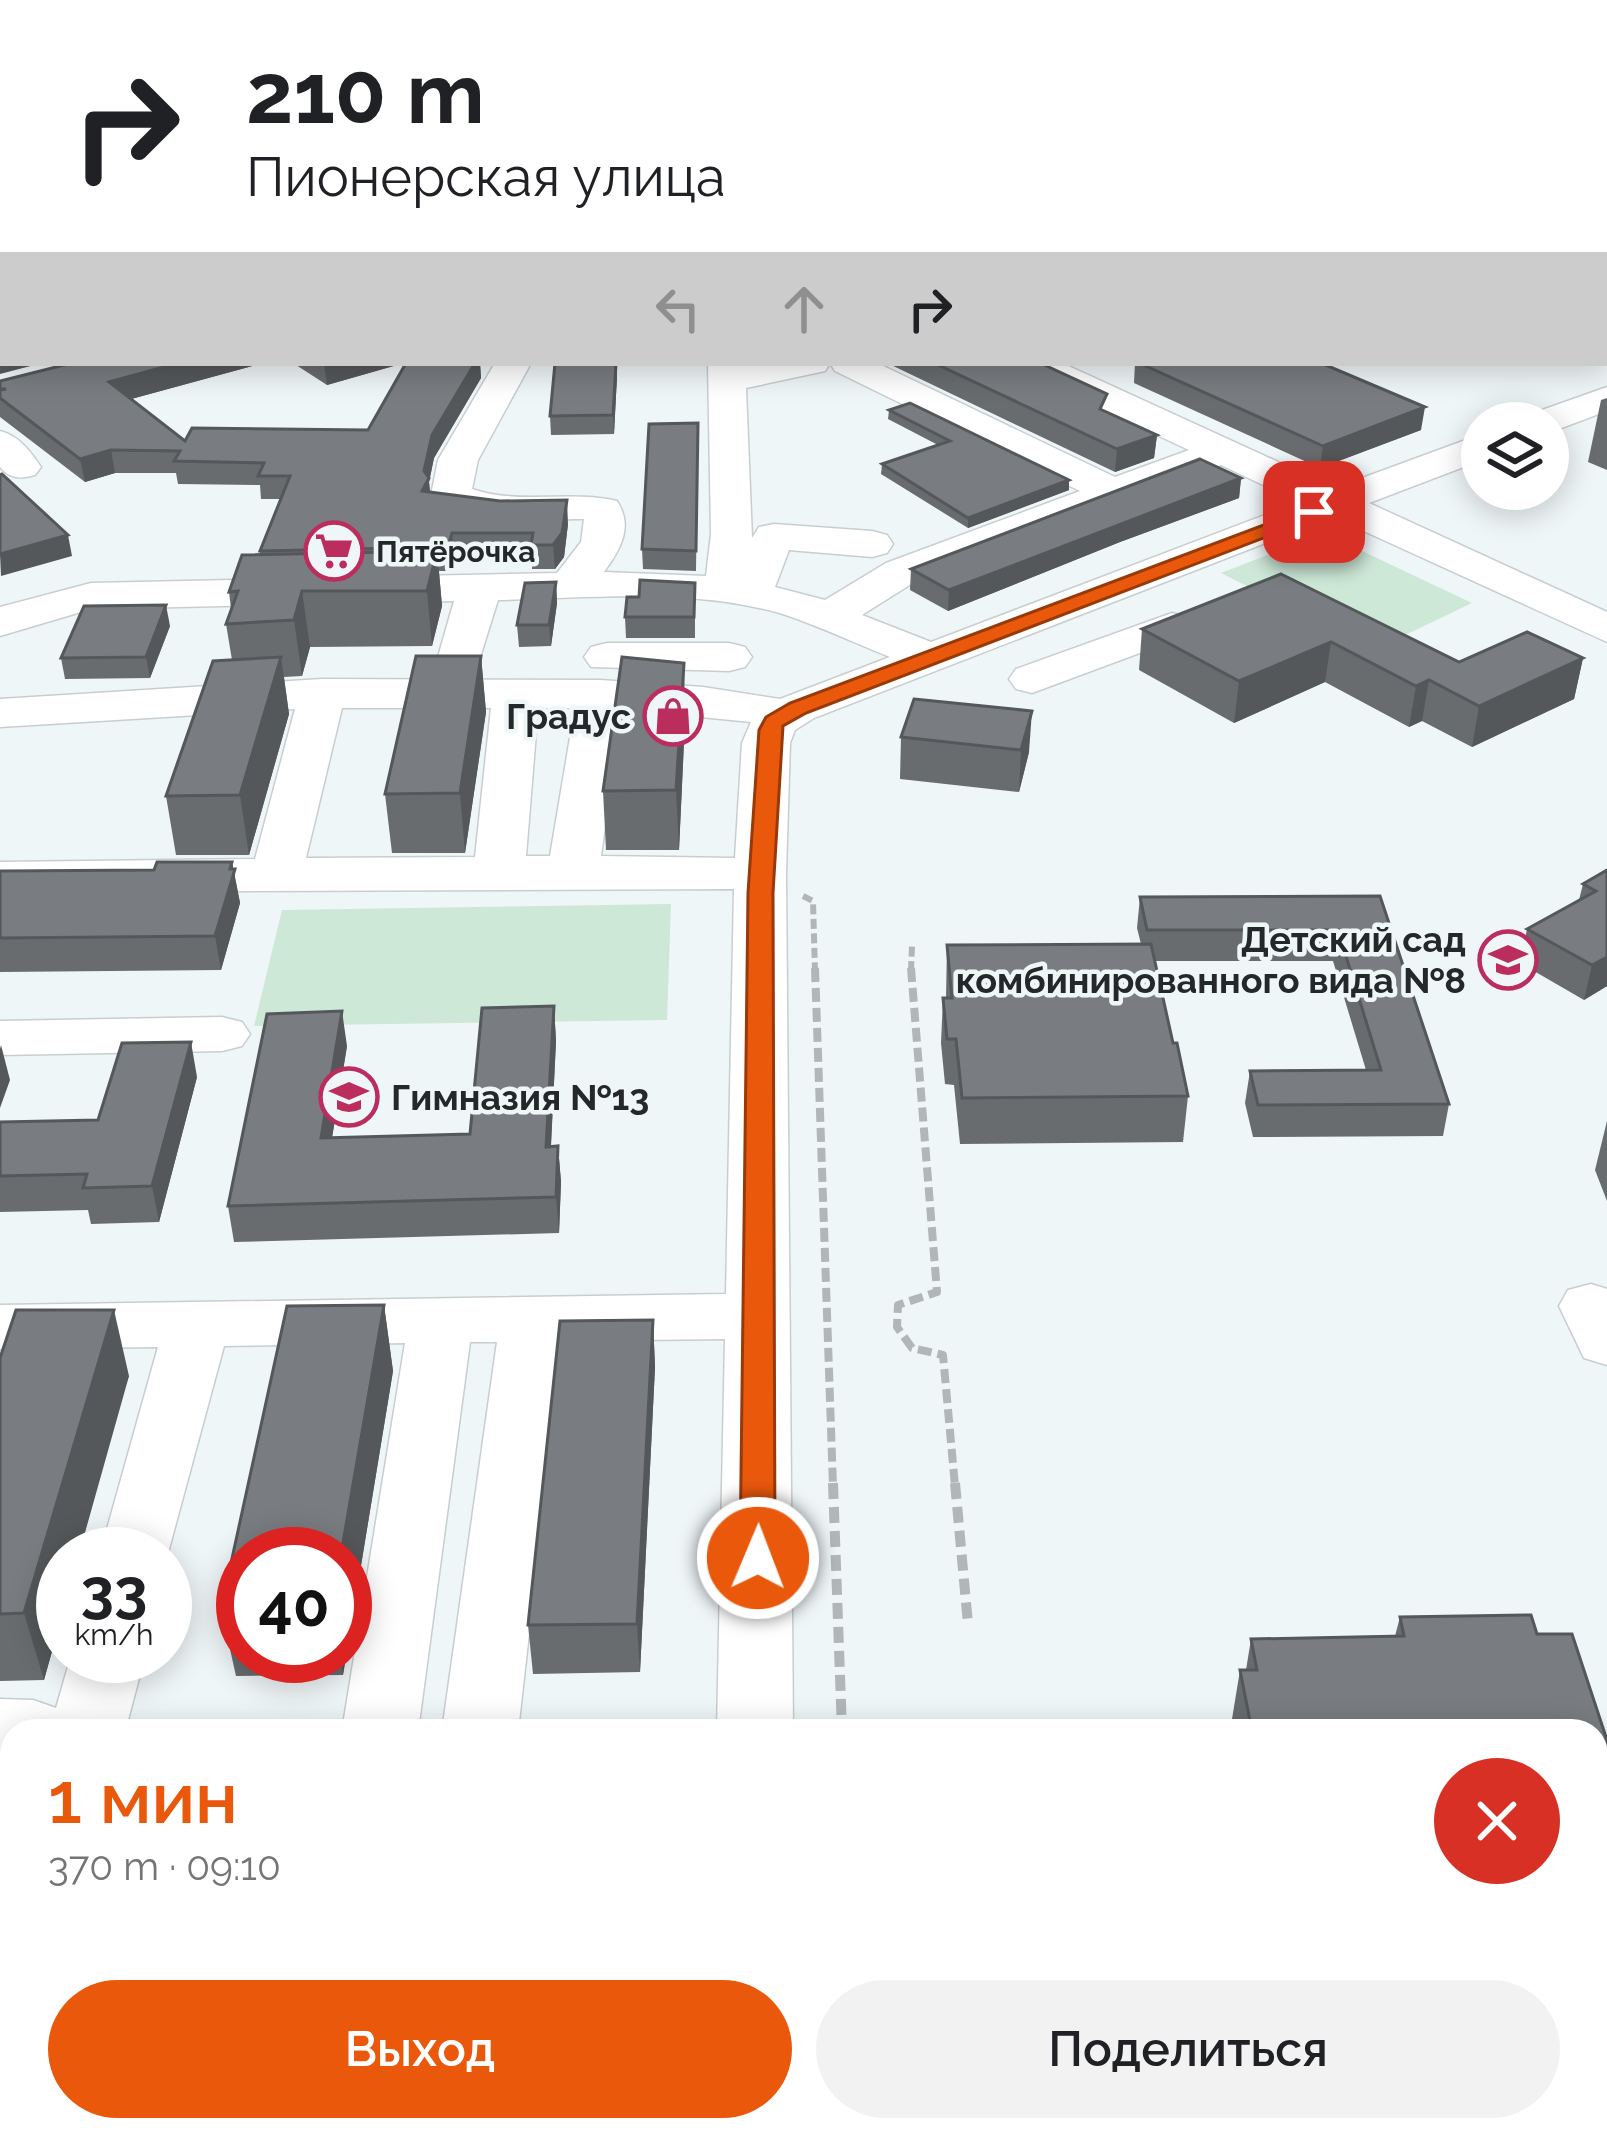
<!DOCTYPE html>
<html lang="ru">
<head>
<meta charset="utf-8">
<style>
  :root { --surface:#fff; --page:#f2f2f2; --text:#202124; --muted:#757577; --accent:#ea580c }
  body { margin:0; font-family:Raleway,sans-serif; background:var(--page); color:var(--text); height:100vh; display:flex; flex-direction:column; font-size:45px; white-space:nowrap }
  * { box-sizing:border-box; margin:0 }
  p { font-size:39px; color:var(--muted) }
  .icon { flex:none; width:66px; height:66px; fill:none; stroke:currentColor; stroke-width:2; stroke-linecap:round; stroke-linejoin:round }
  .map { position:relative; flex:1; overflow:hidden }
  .details { position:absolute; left:0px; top:1719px; width:1608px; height:423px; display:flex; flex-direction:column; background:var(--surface); border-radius:36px 36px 0 0; box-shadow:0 6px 30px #0003 }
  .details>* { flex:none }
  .hud { position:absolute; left:0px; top:0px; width:1608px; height:366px; box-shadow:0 6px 30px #0003; background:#fff; color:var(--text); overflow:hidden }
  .tools { position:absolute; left:1461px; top:402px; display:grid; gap:24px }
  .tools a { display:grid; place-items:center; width:108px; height:108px; border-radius:50%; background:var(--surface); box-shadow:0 6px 30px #0003; font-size:60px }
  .speed { position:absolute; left:36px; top:1527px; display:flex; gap:24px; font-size:60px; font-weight:700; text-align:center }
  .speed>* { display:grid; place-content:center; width:156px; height:156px; border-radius:50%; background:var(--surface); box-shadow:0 6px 30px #0003; line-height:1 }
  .speed small { font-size:30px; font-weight:400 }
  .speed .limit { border:18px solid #d22; background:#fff; color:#111 }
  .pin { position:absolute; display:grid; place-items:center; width:102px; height:102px; color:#fff; margin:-51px; border-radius:24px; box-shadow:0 6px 18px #0006 }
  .me { position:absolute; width:132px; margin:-66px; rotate:1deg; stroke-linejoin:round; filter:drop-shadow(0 0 9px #0008) }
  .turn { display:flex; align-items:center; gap:42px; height:252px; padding:0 48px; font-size:54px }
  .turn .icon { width:156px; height:156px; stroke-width:2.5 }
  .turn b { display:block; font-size:84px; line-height:102px }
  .lanes { display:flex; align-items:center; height:114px; padding:0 48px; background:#0003; justify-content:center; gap:60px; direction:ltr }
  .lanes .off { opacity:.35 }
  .round { display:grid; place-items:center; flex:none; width:126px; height:126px; border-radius:63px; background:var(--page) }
  .summary { display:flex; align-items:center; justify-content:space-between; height:204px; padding:0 48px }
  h1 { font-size:72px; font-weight:600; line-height:90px; color:var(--accent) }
  .cta { display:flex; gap:24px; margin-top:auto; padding:24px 48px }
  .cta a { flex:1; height:138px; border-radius:72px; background:var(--accent); color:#fff; font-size:48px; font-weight:600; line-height:138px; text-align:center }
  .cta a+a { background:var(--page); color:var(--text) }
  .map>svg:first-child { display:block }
  .green { fill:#cde8d7 }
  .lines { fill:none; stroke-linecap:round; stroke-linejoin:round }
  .minor-casing { stroke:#c8ced0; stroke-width:3 }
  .path-far2 { stroke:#b1b7b9; stroke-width:6; stroke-dasharray:10 4.5; stroke-linecap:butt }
  .path-far1 { stroke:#b1b7b9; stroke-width:8; stroke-dasharray:14 6; stroke-linecap:butt }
  .path { stroke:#b1b7b9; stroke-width:10; stroke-dasharray:16 8; stroke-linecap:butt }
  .minor { fill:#fff; fill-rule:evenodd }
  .wall { fill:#686c6f; fill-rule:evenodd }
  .shaded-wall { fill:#55585a }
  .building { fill:#797d81; stroke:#55585a; stroke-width:3 }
  .route { fill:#ea580c; stroke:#983908; stroke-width:3 }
  .labels { text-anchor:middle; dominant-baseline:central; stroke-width:9; stroke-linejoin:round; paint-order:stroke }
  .far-poi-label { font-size:30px; font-weight:bold; fill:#252829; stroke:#eff6f8; text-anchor:start }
  .poi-label { font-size:36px; font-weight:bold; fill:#252829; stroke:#eff6f8; text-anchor:end }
</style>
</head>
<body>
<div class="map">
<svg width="1607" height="2141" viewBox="0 0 1607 2141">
  <rect width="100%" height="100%" fill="#eff6f8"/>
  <g class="green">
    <path d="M 1324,533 L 1472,603 L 1374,650 L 1221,573 Z"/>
    <path d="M 671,904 L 667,1020 L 254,1026 L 282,910 Z"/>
    <path d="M 1596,1993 L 1607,1993 L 1607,2141 L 1177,2141 L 1173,2130 L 1596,2130 Z"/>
    <path d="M 865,2130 L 1156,2130 L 1160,2141 L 864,2141 Z"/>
  </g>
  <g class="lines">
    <defs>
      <g id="minor">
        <path d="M 495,363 L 531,363 L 478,460 L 472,489 C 517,505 570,490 617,501 C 634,527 620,550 604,572 L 706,576 L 711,534 L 708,363 L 877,363 L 1115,477 L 1189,450 L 1019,371 L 1014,363 L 1062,363 L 1335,488 L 1482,434 L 1482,460 L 1369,503 L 1607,612 L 1607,642 L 1333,517 L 814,718 L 795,730 L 790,743 L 786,874 L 793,1731 L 717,1731 L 725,1339 L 562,1341 L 518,1731 L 442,1731 L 497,1342 L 470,1342 L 418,1731 L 342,1731 L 405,1343 L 224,1346 L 165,1564 L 165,1554 L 100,1554 L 158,1347 L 0,1349 L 0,1305 L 726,1294 L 734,889 L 0,892 L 0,862 L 255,859 L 295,709 L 0,727 L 0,699 L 322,679 L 600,680 L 703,687 L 780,699 L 890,657 C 855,643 821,627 786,615 C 695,587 591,598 498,600 L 477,667 L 461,671 L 445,667 L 438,657 L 454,601 L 91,609 L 0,636 L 0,607 L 91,583 L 557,573 L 581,542 L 584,519 C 545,518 455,530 431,495 L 438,460 ZM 830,363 L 835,371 L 1080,491 L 886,563 L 825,600 L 775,587 L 789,550 L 872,557 L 887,553 L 893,544 L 887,535 L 872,531 L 774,524 L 759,527 L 752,538 L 746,388 L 825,371 ZM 1221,465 L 1299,502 L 931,642 L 862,615 L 916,581 ZM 342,708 L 491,708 L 475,857 L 306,858 ZM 538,708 L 575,708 L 550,856 L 526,856 ZM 621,709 L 751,722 L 742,743 L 735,858 L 601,856 Z"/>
        <path d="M 1607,387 L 1607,411 L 1548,433 L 1548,423 L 1523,423 L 1528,415 Z"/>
        <path d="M 0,431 C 19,436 30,451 41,467 L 35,475 C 20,479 10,479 0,467 Z"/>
        <path d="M 1172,613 L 1188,617 L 1194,626 L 1188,635 L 1032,693 L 1016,689 L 1009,679 L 1016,669 Z"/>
        <path d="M 607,643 L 729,643 L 745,647 L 752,657 L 745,667 L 729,671 L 591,667 L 584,657 L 591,647 Z"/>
        <path d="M 222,1017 L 242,1022 L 250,1034 L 242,1046 L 222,1051 L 0,1055 L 0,1021 Z"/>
        <path d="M 1591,1284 L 1607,1289 L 1607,1365 L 1584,1358 L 1559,1306 L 1568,1290 Z"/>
        <path d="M 71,1656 L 145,1656 L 125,1731 L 12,1731 L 12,1762 L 0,1761 L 0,1699 L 33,1700 L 56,1708 Z"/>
        <path d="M 1607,1879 L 1607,1951 L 1596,1952 L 1596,1880 Z"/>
        <path d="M 382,2130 L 470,2130 L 468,2141 L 380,2141 Z"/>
        <rect x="721" y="2130" width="88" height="11"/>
      </g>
    </defs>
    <use href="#minor" class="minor-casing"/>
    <g class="path-far2">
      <path d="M 803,896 L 813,901 L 815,971"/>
      <path d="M 911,971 L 912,946"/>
    </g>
    <g class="path-far1">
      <path d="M 815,968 L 833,1486"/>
      <path d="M 911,968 L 937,1292 L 898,1305 L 897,1327 L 912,1348 L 943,1355 L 955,1486"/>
    </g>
    <g class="path">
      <path d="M 833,1483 L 842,1731"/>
      <path d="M 955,1483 L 968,1624"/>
    </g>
    <use href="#minor" class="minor"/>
  </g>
  <g class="wall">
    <path d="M 72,363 L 263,363 L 131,399 L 185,441 L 368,430 L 406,363 L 480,363 L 481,378 L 434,458 L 429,482 L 430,492 L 568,524 L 564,557 L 555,569 L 532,569 L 532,557 L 454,557 L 450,571 L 439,571 L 442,606 L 432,646 L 310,647 L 302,676 L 284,677 L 289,714 L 249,855 L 176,855 L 166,796 L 232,660 L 226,624 L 231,609 L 229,592 L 260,555 L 260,551 L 280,499 L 261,499 L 260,485 L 178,484 L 176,473 L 115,473 L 85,482 L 0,417 L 0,381 Z"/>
    <path d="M 293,363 L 404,363 L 327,385 Z"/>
    <rect x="656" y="363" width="47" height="2"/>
    <path d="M 887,363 L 1040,363 L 1105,411 L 1157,435 L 1154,458 L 1115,472 Z"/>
    <path d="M 1135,363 L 1320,363 L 1421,430 L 1320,468 L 1134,383 Z"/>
    <path d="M 617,376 L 614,434 L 551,435 L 550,416 Z"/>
    <path d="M 1607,398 L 1607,470 L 1588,462 L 1601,400 Z"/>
    <path d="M 889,410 L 1069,490 L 968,528 L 881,474 L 882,464 L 938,445 L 888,419 Z"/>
    <path d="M 698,423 L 696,571 L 643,569 L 642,549 Z"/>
    <path d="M 1241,478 L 1239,498 L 1120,542 L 948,611 L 910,590 L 911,569 Z"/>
    <path d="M 1281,574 L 1459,662 L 1583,658 L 1574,699 L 1472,747 L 1422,721 L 1409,727 L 1325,682 L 1234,723 L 1139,670 L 1142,629 Z"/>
    <path d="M 556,582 L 557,603 L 551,646 L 519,647 L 517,625 Z"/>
    <path d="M 639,597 L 695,603 L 695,638 L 626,638 L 625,617 Z"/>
    <path d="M 170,626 L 150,678 L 65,679 L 61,658 Z"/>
    <path d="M 481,656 L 486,712 L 465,853 L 392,853 L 385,794 Z"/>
    <path d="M 914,699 L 1029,752 L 1019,792 L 900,779 L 901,737 Z"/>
    <path d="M 685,720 L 679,850 L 606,850 L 603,791 Z"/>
    <path d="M 232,862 L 240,903 L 221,970 L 0,972 L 0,871 L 154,870 Z"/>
    <path d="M 1607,870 L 1607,986 L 1584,1000 L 1520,963 L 1527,929 L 1579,900 L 1583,884 Z"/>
    <path d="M 1380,896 L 1449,1104 L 1443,1136 L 1253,1137 L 1245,1103 L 1250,1071 L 1366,1070 L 1333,961 L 1155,961 L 1173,1043 L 1188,1096 L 1183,1142 L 960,1144 L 954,1085 L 945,1084 L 941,1043 L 943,998 L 946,998 L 947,945 L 1141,944 L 1137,928 L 1140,897 Z"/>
    <path d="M 554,1006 L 556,1041 L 551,1147 L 558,1146 L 561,1182 L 559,1233 L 234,1242 L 228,1206 L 347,1046 L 332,1138 L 470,1134 Z"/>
    <path d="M 197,1077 L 159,1222 L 91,1224 L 88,1210 L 0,1212 L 0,1122 L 98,1120 Z"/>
    <path d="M 1607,1121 L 1607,1201 L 1595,1170 Z"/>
    <path d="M 384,1305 L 393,1371 L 343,1675 L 236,1676 L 221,1609 L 287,1306 ZM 243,1554 L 345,1554 L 345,1656 L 243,1656 Z"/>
    <path d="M 653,1320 L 655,1367 L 640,1672 L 533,1674 L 528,1625 Z"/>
    <path d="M 0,1358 L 129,1376 L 63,1554 L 63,1612 L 44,1680 L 0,1681 Z"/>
    <path d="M 1400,1617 L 1537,1634 L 1607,1740 L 1607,1855 L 1596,1855 L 1596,1731 L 1234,1731 L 1232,1719 L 1240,1670 L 1246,1670 L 1251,1639 L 1395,1636 Z"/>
  </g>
  <g class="shaded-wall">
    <path d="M 952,0 L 967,0 L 967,3 L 937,3 Z"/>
    <path d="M 1601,0 L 1607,0 L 1607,15 L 1605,15 L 1605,3 L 1590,3 Z"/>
    <path d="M 3,262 L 3,284 L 0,284 L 0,263 Z"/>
    <path d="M 0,351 L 3,351 L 3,363 L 42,363 L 0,374 Z"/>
    <path d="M 179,363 L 263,363 L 113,404 L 109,382 Z"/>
    <path d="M 324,363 L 404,363 L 327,385 Z"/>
    <path d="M 475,363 L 480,363 L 481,378 L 434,458 L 429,482 L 431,501 L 422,491 L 432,435 Z"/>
    <path d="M 616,363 L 617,376 L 614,434 L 613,415 Z"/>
    <path d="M 1425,407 L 1421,430 L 1320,468 L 1323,446 Z"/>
    <path d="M 1157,435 L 1154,458 L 1115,472 L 1117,449 Z"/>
    <path d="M 111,450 L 115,473 L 85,482 L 80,459 Z"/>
    <path d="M 1241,478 L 1239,498 L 1120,542 L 948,611 L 949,590 Z"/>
    <path d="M 1069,480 L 1069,490 L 968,528 L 968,518 Z"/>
    <path d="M 567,500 L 568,524 L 564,557 L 555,569 L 553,545 Z"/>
    <path d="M 452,533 L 454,557 L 450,571 L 448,547 Z"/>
    <path d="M 68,535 L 72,556 L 1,576 L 0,554 Z"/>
    <path d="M 437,551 L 442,606 L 432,646 L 427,591 Z"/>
    <path d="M 556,582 L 557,603 L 551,646 L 549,625 Z"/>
    <path d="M 302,591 L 310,647 L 302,676 L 294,620 Z"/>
    <path d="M 166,605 L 170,626 L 150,678 L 146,657 Z"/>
    <path d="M 1331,642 L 1325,682 L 1234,723 L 1239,681 Z"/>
    <path d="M 481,656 L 486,712 L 465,853 L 460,793 Z"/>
    <path d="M 281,657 L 289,714 L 249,855 L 240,795 Z"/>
    <path d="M 1583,658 L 1574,699 L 1472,747 L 1479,706 Z"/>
    <path d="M 684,663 L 685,720 L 679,850 L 676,790 Z"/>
    <path d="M 1429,680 L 1422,721 L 1409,727 L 1416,686 Z"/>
    <path d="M 1032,711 L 1029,752 L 1019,792 L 1021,750 Z"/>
    <path d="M 232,862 L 240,903 L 221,970 L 215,936 Z"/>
    <path d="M 1607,957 L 1607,986 L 1584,1000 L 1592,965 Z"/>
    <path d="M 554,1006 L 556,1041 L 549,1183 L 546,1147 Z"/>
    <path d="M 342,1011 L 347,1046 L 326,1174 L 321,1138 Z"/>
    <path d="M 191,1042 L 197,1077 L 159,1222 L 152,1186 Z"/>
    <path d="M 1,1045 L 10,1080 L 0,1108 L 0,1049 Z"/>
    <path d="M 558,1146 L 561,1182 L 559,1233 L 556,1197 Z"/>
    <path d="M 384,1305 L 393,1371 L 343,1675 L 340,1656 L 345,1656 L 345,1554 L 341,1554 Z"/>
    <path d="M 114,1310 L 129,1376 L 79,1554 L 63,1554 L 63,1612 L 44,1680 L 24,1613 Z"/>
    <path d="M 653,1320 L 655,1367 L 640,1672 L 637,1624 Z"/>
  </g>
  <g class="building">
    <path d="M 259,0 L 952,0 L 937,3 L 243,3 Z"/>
    <path d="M 976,0 L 1601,0 L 1590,3 L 984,3 Z"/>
    <path d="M 3,41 L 3,115 L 0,112 L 0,42 Z"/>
    <path d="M 0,135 L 3,136 L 3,233 L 2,219 L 0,219 Z"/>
    <path d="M 1605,190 L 1607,191 L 1607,230 L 1605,230 Z"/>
    <path d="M 3,242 L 3,262 L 0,263 L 0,244 Z"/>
    <rect x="0" y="326" width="3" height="25"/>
    <path d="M 72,363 L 179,363 L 109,382 L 185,441 L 192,428 L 368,430 L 406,363 L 475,363 L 432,435 L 424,471 L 429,478 L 422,491 L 500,501 L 567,500 L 562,533 L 553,545 L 531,545 L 533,533 L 452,533 L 448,547 L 260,551 L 290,476 L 258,476 L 264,463 L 174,461 L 180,451 L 111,450 L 80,459 L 0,398 L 0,390 L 6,389 L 0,389 L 0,381 Z"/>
    <path d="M 555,363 L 616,363 L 613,415 L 550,416 Z"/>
    <path d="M 934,363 L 1040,363 L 1107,394 L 1100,409 L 1157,435 L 1117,449 Z"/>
    <path d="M 1139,363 L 1321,363 L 1425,407 L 1323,446 Z"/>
    <path d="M 910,403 L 1069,480 L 968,518 L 882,464 L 950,441 L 889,410 Z"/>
    <path d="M 698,423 L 696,551 L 642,549 L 649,424 Z"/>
    <path d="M 1200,459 L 1241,478 L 949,590 L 911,569 Z"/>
    <path d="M 2,474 L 68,535 L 0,554 L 0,475 Z"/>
    <path d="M 437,551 L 427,591 L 302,591 L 294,620 L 226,624 L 238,591 L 229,592 L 242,555 Z"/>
    <path d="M 1281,574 L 1459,662 L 1527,632 L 1583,658 L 1479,706 L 1429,680 L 1416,686 L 1331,642 L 1239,681 L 1142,629 Z"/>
    <path d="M 640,580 L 695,583 L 694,617 L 625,617 L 627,597 L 639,597 Z"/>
    <path d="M 556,582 L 549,625 L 517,625 L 525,583 Z"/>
    <path d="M 166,605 L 146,657 L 61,658 L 84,606 Z"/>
    <path d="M 416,656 L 481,656 L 460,793 L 385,794 Z"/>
    <path d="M 281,657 L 240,795 L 166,796 L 213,661 Z"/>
    <path d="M 622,657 L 684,663 L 676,790 L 603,791 Z"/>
    <path d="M 914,699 L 1032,711 L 1021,750 L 901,737 Z"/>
    <path d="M 157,862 L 232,862 L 230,869 L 235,869 L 215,936 L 0,938 L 0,871 L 154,870 Z"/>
    <path d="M 1607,870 L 1607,957 L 1592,965 L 1527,929 L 1596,891 L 1583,884 Z"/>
    <path d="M 1380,896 L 1449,1104 L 1258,1105 L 1250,1071 L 1381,1070 L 1338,930 L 1147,930 L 1140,897 Z"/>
    <path d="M 1151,944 L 1173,1043 L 1177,1043 L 1188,1096 L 962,1098 L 956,1039 L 947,1039 L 943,998 L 952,998 L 947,945 Z"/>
    <path d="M 554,1006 L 546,1147 L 558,1146 L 556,1197 L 228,1206 L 267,1014 L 342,1011 L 321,1138 L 470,1134 L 482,1008 Z"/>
    <path d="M 191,1042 L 152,1186 L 83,1188 L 87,1174 L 0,1176 L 0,1122 L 98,1120 L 122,1043 Z"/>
    <path d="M 384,1305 L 341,1554 L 243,1554 L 243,1608 L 221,1609 L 287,1306 Z"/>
    <path d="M 16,1310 L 114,1310 L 24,1613 L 0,1614 L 0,1358 Z"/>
    <path d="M 653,1320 L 637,1624 L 528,1625 L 560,1321 Z"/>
    <path d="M 1531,1615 L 1537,1634 L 1572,1634 L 1607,1740 L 1607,1807 L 1596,1807 L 1596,1731 L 1252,1731 L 1240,1670 L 1257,1670 L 1251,1639 L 1404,1636 L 1400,1617 Z"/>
  </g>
  <path class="route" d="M 1314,506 L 1321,507 L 1321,516 L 806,713 L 783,726 L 773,893 L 775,1558 L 770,1567 L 758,1571 L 745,1567 L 740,1558 L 748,893 L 759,730 L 766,717 L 790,703 Z"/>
  <defs>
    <symbol id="supermarket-ring" viewBox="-11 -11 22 22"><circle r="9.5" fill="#eff6f8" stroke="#bb2d5c" stroke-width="1.5"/><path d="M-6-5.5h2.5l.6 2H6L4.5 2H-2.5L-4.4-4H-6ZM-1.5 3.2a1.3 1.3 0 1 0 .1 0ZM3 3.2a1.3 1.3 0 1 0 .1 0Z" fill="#bb2d5c"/></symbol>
    <symbol id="shop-ring" viewBox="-11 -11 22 22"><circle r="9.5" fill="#eff6f8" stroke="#bb2d5c" stroke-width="1.5"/><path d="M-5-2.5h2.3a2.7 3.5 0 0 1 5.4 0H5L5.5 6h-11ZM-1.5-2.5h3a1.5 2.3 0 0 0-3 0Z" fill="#bb2d5c"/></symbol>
    <symbol id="school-ring" viewBox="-11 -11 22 22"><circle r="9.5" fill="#eff6f8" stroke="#bb2d5c" stroke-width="1.5"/><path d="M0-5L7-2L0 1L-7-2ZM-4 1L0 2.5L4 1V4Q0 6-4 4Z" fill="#bb2d5c"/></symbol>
  </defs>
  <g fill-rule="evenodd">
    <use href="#supermarket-ring" x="301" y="518" width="66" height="66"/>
    <use href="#shop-ring" x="640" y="683" width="66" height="66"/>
    <use href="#school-ring" x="1475" y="927" width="66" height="66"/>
    <use href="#school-ring" x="316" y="1064" width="66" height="66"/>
  </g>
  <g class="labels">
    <g class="far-poi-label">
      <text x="376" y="551">Пятёрочка</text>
    </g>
    <g class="poi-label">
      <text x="631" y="716">Градус</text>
      <text x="1466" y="939">Детский сад<tspan x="1466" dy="41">комбинированного вида №8</tspan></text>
      <text x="391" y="1097" text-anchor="start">Гимназия №13</text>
    </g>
  </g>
</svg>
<div class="tools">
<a><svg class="icon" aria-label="layers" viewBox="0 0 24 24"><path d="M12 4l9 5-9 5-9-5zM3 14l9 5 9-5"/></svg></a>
</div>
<div class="speed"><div>33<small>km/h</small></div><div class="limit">40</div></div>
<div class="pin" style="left:1314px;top:512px;background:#d93025"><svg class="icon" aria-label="arrive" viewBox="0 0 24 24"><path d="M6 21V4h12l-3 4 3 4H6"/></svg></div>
<svg class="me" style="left:758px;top:1558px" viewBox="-20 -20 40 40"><circle r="17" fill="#ea580c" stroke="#fff" stroke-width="3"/><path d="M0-11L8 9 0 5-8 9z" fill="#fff"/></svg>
<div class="hud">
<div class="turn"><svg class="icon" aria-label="right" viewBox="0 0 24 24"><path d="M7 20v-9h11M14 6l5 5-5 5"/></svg><div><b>210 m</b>Пионерская улица</div></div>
<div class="lanes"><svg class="icon off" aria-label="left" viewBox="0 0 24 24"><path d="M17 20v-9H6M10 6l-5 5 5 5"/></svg><svg class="icon off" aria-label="ahead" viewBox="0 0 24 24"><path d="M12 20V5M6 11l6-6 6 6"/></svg><svg class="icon" aria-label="right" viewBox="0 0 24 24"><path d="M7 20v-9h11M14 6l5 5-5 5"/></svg></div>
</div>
<section class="details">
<div class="summary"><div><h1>1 мин</h1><p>370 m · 09:10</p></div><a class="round" style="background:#d93025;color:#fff"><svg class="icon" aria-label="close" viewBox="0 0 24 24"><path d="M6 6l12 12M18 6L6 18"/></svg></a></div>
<div class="cta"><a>Выход</a><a>Поделиться</a></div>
</section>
</div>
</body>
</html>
